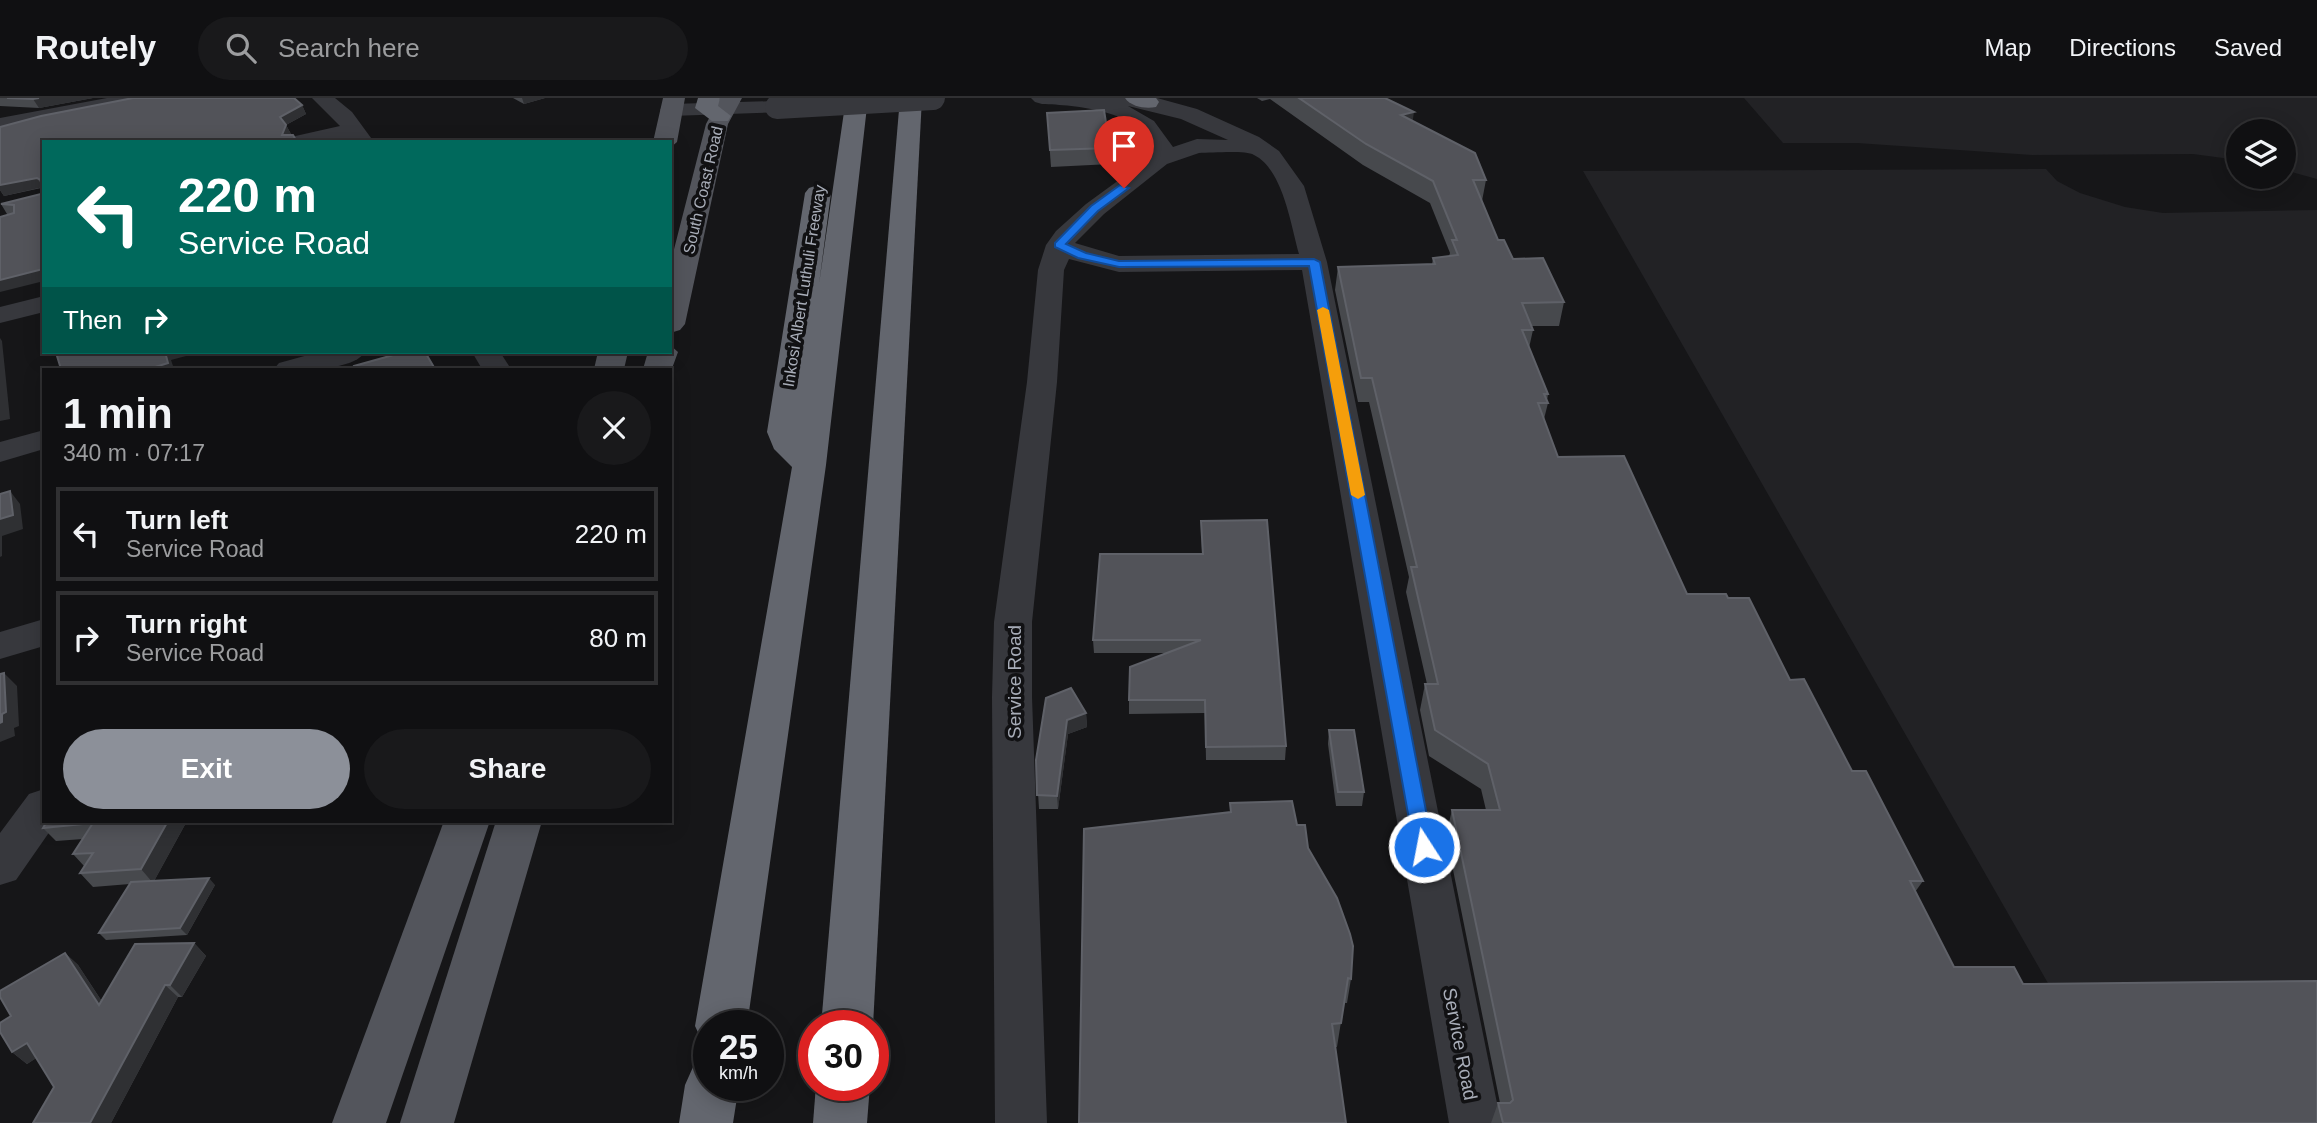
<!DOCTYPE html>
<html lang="en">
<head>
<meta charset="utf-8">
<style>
  :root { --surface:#101012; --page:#19191b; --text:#f1f3f6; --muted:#9c9d9f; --line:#303032; --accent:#8c9099 }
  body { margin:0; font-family:Helvetica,sans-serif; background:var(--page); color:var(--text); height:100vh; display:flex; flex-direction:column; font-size:26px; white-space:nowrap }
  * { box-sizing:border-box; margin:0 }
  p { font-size:23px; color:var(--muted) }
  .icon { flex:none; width:38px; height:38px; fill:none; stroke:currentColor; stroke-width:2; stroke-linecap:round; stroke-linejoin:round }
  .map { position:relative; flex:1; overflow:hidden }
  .panel { position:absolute; left:42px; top:270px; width:630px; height:455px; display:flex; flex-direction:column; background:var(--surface); border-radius:0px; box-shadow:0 4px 18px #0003,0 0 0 2px var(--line) }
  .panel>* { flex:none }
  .banner { position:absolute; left:42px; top:42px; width:630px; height:214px; border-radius:0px; box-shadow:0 4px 18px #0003,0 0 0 2px var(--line); background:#00695c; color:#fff; overflow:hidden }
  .tools { position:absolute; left:2226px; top:21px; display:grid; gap:14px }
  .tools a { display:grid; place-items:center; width:70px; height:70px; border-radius:50%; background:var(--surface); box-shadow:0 4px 18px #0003,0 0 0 2px var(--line); font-size:35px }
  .speed { position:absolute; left:693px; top:912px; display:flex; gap:14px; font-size:35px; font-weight:700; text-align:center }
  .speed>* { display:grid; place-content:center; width:91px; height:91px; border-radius:50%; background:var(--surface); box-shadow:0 4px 18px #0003,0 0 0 2px var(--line); line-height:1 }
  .speed small { font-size:18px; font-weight:400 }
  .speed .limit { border:10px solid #d22; background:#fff; color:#111 }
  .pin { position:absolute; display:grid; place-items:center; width:60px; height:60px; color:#fff; margin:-72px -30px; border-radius:50% 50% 50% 0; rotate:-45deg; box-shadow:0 0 7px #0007 }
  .pin .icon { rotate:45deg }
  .me { position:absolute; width:77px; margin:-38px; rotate:349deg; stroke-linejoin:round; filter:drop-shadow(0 0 5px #0008) }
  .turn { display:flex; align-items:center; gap:24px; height:147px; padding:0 21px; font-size:32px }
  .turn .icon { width:91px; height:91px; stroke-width:2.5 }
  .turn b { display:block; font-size:49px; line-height:60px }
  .then { display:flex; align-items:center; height:66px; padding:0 21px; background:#0003; gap:14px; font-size:26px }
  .round { display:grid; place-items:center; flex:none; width:74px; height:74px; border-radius:37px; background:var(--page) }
  .head { display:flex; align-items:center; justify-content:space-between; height:119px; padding:0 21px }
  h1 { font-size:42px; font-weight:700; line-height:52px }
  .action { display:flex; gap:14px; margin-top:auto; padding:14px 21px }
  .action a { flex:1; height:80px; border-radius:42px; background:var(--accent); color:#fff; font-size:28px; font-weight:700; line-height:80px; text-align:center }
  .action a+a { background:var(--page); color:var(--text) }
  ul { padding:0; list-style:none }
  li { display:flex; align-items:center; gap:21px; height:94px; margin:0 14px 10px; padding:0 7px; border:4px solid var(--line); border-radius:0px }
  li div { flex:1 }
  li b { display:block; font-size:26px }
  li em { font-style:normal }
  header { display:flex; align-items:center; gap:42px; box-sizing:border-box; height:98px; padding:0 35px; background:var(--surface); border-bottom:2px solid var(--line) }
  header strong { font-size:33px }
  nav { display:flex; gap:38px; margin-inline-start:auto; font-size:24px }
  .search { width:490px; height:63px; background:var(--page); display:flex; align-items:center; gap:18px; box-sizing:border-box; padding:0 24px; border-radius:38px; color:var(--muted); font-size:26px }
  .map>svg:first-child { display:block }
  .built { fill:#222225 }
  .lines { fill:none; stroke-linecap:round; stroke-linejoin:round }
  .minor { fill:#37383d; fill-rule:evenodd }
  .major { fill:#53555c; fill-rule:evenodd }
  .highway { fill:#63666e; fill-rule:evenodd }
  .minor-bridge { stroke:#37383d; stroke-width:24 }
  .wall { fill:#47494d }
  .shaded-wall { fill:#2f3033 }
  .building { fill:#525359; stroke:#5f6168; stroke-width:2 }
  .route { fill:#1a73e8; stroke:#114b97; stroke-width:2 }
  .slow { fill:#f59e0b }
  .labels { text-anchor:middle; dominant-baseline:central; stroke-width:7; stroke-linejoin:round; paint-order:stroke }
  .far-street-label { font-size:16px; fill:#a8adb8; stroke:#111113 }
  .street-label { font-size:19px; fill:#a8adb8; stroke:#111113 }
</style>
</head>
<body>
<header>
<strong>Routely</strong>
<div class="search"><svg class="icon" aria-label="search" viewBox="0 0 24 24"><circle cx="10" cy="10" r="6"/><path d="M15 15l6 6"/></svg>Search here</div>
<nav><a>Map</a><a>Directions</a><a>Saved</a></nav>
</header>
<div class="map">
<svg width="2317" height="1025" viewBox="0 0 2317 1025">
  <rect width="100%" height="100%" fill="#161618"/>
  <g class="built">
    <path d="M 1744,0 L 2317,0 L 2317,81 L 2284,72 L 2284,33 L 2238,33 L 2238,62 L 2193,56 L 2032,57 L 1857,45 L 1783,45 Z"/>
    <path d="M 2046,71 L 2057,83 L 2080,95 L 2125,109 L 2163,115 L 2317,112 L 2317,902 L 2061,908 L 1583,73 Z"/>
  </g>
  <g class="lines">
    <g class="minor">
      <path d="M 107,0 L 151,0 L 147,4 L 140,6 L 0,34 L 0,20 Z"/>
      <path d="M 312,0 L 335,0 L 352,14 L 374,44 L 351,44 L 348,40 L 331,44 L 288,44 L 291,39 L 340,28 Z"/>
      <path d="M 1031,0 L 1157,0 L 1197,11 L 1259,39 L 1279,53 L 1304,88 L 1327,164 L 1501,1025 L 1449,1025 L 1302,172 L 1119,174 L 1069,161 L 1064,172 L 1057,284 L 1032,524 L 1032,599 L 1047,1025 L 995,1025 L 992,599 L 994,524 L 1027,284 L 1038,172 L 1046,147 L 1056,133 L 1086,106 L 1145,63 L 1151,51 C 1142,12 1074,7 1042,6 L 1035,4 ZM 1128,8 L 1181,21 L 1228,42 L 1197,41 L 1173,49 L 1154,23 ZM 1199,55 C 1212,55 1245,52 1254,57 C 1283,71 1291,128 1299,156 L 1119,158 L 1075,145 L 1104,116 L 1167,66 Z"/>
      <path d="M 777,3 L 785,4 L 788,9 L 785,14 L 671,18 L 663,17 L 660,12 L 663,7 L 671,6 Z"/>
      <path d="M 44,198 L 44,214 L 0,225 L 0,209 Z"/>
      <path d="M 319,254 L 365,254 C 352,274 296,272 274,271 L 279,265 Z"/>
      <path d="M 472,254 L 500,254 L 511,271 L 482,271 Z"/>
      <path d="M 44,332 L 44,351 L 0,364 L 0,344 Z"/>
      <path d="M 44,521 L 44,548 L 0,561 L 0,534 Z"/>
      <path d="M 44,691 L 44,723 L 57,723 L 16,782 L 0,787 L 0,735 L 29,696 Z"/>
    </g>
    <g class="major">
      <path d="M 663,0 L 685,0 L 677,44 L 670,50 L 670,44 L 653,44 Z"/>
      <path d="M 720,0 L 742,0 L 728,26 L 685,226 L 680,232 L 670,235 L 670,167 L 706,26 Z"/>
      <path d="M 670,247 L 678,254 L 670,276 L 670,271 L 643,271 L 648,254 L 670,254 Z"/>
      <path d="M 598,254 L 628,254 L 624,271 L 594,271 Z"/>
      <path d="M 444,723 L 490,723 L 386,1025 L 332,1025 Z"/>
      <path d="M 496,723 L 542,723 L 454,1025 L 400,1025 Z"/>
    </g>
    <g class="highway">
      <path d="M 698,0 L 720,0 L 718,8 L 731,18 L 728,23 L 712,23 L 695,10 Z"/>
      <path d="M 846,0 L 868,0 L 826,367 L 747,928 L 709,928 L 709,947 L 703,945 L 695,928 L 792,369 L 774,351 L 767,334 L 805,95 L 809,90 L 818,87 L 827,90 L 831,95 L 819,186 Z"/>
      <path d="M 900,0 L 922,0 L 873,928 L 821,928 Z"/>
      <path d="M 1125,0 L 1156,0 L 1159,4 L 1156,9 C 1146,11 1131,9 1125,0 Z"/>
      <path d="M 709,963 L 709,987 L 739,987 L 733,1025 L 679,1025 L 685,987 L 693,969 Z"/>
      <path d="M 816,987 L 870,987 L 867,1025 L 813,1025 Z"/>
    </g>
    <path class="minor-bridge" d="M 777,9 L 933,0"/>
  </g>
  <g class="wall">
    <path d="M 0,0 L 93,0 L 39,10 L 0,8 Z"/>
    <path d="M 513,0 L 545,0 L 524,6 Z"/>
    <path d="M 1257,0 L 1385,0 L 1486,82 L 1482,103 L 1498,142 L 1513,161 L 1564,204 L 1559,228 L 1532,228 L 1533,232 L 1529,250 L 1548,296 L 1547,303 L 1548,305 L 1544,321 L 1558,359 L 1687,496 L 1728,500 L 1790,582 L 1923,783 L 1915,794 L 1954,869 L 2023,886 L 2317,1025 L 1491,1025 L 1498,1005 L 1500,1005 L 1446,737 L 1452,712 L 1486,712 L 1481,691 L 1429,658 L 1420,612 L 1425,586 L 1427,586 L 1406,494 L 1409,479 L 1369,304 L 1358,304 L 1335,192 L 1338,169 L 1432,166 L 1433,160 L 1449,158 L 1450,155 L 1430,105 L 1363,67 L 1270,1 L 1262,3 Z"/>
    <path d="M 302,7 L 306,16 L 286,27 L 291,36 L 44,44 L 44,183 L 10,116 L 7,116 L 1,106 L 41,96 L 41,90 L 4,98 L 0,92 L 0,29 Z"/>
    <path d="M 1047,15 L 1110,50 L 1111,66 L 1051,69 Z"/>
    <path d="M 1201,423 L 1286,648 L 1285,662 L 1206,662 L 1205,615 L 1129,616 L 1129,602 L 1165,555 L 1094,555 L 1093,542 L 1202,456 Z"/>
    <path d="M 1086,615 L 1087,629 L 1068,636 L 1058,711 L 1039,711 L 1036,662 Z"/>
    <path d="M 1329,632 L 1364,694 L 1362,708 L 1336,708 L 1328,646 Z"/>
    <path d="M 1230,705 L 1297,727 L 1308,750 L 1351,881 L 1347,905 L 1344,905 L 1337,949 L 1335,949 L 1230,714 Z"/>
    <path d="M 47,723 L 187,723 L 154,783 L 215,787 L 187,837 L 106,842 L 99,835 L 130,786 L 93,789 L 80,775 L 84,768 L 73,756 L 83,741 L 56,743 L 43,730 Z"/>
    <path d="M 194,845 L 206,858 L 182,899 L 178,899 L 111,1025 L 33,1025 L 54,989 L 36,960 L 27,966 L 12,954 L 11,918 L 65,855 L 78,867 L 101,902 Z"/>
  </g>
  <g class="shaded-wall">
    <path d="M 39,0 L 93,0 L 39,10 L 33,1 Z"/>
    <path d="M 522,0 L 545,0 L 524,6 Z"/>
    <path d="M 302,7 L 306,16 L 284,28 L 280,19 Z"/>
    <path d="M 1414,14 L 1411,34 L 1401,17 Z"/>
    <path d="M 286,27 L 291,36 L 287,44 L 282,37 Z"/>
    <path d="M 37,80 L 43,89 L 4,98 L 0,92 L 0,87 Z"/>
    <path d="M 44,157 L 44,183 L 0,194 L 0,182 Z"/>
    <path d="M 0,240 L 2,243 L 10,321 L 0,323 Z"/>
    <path d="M 165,254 L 201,254 L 171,262 L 174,271 L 149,271 Z"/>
    <path d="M 10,393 L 20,406 L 23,431 L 2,438 L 2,458 L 0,459 L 0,421 Z"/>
    <path d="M 4,575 L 17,588 L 19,628 L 14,630 L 15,638 L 0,644 L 0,625 Z"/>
    <path d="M 1086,615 L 1087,629 L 1068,636 L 1058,711 L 1057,698 L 1067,622 Z"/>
    <path d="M 168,723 L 187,723 L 153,785 L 141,771 Z"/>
    <path d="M 209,780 L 215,787 L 187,837 L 180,830 Z"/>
    <path d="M 194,845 L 206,858 L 182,899 L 170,887 Z"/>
    <path d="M 65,855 L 78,867 L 112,919 L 99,907 Z"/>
    <path d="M 165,887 L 178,899 L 111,1025 L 90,1025 Z"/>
    <path d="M 27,945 L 41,957 L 27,966 L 12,954 Z"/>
  </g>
  <g class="building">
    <path d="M 7,0 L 39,0 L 33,1 Z"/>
    <path d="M 133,0 L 294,0 L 302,7 L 280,19 L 286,27 L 282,37 L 293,37 L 297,44 L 44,44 L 44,157 L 41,158 L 43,171 L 0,182 L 0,119 L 14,115 L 14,107 L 1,106 L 41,96 L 41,82 L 37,80 L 0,87 L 0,29 L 41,18 Z"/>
    <path d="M 1299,0 L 1385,0 L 1414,14 L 1401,17 L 1475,55 L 1486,82 L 1473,82 L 1498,142 L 1504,142 L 1513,161 L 1543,160 L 1564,204 L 1522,205 L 1533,232 L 1522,232 L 1548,296 L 1544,296 L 1548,305 L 1538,305 L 1558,359 L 1624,358 L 1687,496 L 1726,496 L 1728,500 L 1749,500 L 1790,582 L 1804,581 L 1852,673 L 1866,673 L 1923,783 L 1910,783 L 1954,869 L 2014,869 L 2023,886 L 2317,883 L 2317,1025 L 1503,1025 L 1498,1005 L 1510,1005 L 1513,1002 L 1452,712 L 1500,712 L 1488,666 L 1435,632 L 1425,586 L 1438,586 L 1411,469 L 1417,469 L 1372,280 L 1361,280 L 1338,169 L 1435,166 L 1433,160 L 1458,157 L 1452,142 L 1457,142 L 1433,83 L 1366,46 Z"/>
    <path d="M 1104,12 L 1110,50 L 1050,52 L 1047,15 Z"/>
    <path d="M 64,254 L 165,254 L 168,265 L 149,271 L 61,271 L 57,258 Z"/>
    <path d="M 404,254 L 425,254 L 435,271 L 355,271 L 354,268 Z"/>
    <path d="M 10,393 L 13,417 L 0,421 L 0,396 Z"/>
    <path d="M 1267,422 L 1286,648 L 1206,649 L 1205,602 L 1129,602 L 1130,569 L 1201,542 L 1093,542 L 1100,456 L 1203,456 L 1201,423 Z"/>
    <path d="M 4,575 L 6,614 L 2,616 L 2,624 L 0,625 L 0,576 Z"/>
    <path d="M 1071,590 L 1086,615 L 1067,622 L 1057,698 L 1037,697 L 1036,662 L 1046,600 Z"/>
    <path d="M 1329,632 L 1354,632 L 1364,694 L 1338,694 Z"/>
    <path d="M 1292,703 L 1297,727 L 1305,727 L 1308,750 L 1337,800 L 1350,836 L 1353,848 L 1351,881 L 1348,880 L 1341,925 L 1332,926 L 1346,1025 L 1079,1025 L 1084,731 L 1231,714 L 1230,705 Z"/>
    <path d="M 47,723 L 168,723 L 141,771 L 80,775 L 93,755 L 73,756 L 93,725 L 43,730 Z"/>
    <path d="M 209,780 L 180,830 L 99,835 L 131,784 Z"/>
    <path d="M 194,845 L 170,887 L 165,887 L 90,1025 L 33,1025 L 54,989 L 27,945 L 12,954 L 0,934 L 0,925 L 11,918 L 0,899 L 0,893 L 65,855 L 99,907 L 135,846 Z"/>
  </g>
  <path class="route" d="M 1120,87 L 1129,90 L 1098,113 L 1066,146 L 1086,155 L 1119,163 L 1314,161 L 1320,164 L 1433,749 L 1430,755 L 1424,757 L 1417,755 L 1414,749 L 1309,168 L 1119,169 L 1078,160 L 1055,149 L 1055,145 L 1091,108 Z"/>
  <path class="slow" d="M 1323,209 L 1329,212 L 1365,397 L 1358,401 L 1351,397 L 1317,212 Z"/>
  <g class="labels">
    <g class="far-street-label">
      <text transform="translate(703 92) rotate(-77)">South Coast Road</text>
      <text transform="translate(804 188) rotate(-81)">Inkosi Albert Luthuli Freeway</text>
    </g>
    <g class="street-label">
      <text transform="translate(1014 584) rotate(-90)">Service Road</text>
      <text transform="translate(1460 946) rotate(79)">Service Road</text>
    </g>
  </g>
</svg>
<div class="tools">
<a><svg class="icon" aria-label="layers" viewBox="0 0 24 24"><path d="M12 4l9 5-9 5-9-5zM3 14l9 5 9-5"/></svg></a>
</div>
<div class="speed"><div>25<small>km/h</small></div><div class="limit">30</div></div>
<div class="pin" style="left:1124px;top:90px;background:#d93025"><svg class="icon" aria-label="arrive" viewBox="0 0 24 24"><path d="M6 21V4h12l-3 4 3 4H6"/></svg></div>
<svg class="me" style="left:1424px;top:749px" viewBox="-20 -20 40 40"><circle r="17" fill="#1a73e8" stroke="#fff" stroke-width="3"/><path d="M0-11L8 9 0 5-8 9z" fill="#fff"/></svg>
<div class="banner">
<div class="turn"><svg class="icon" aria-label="left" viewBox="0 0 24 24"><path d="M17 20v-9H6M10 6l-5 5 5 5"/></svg><div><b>220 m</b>Service Road</div></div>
<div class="then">Then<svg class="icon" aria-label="right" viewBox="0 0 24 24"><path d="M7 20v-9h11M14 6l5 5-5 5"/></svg></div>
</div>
<section class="panel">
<div class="head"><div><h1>1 min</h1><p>340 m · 07:17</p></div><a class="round"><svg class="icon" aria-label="close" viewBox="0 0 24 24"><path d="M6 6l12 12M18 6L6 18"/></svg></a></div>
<ul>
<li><svg class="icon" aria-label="left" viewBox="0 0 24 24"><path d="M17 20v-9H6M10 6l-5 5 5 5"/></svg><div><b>Turn left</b><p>Service Road</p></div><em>220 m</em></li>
<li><svg class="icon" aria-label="right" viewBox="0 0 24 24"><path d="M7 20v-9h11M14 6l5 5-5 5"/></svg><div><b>Turn right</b><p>Service Road</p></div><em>80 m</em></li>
</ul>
<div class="action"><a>Exit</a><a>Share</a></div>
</section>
</div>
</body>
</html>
